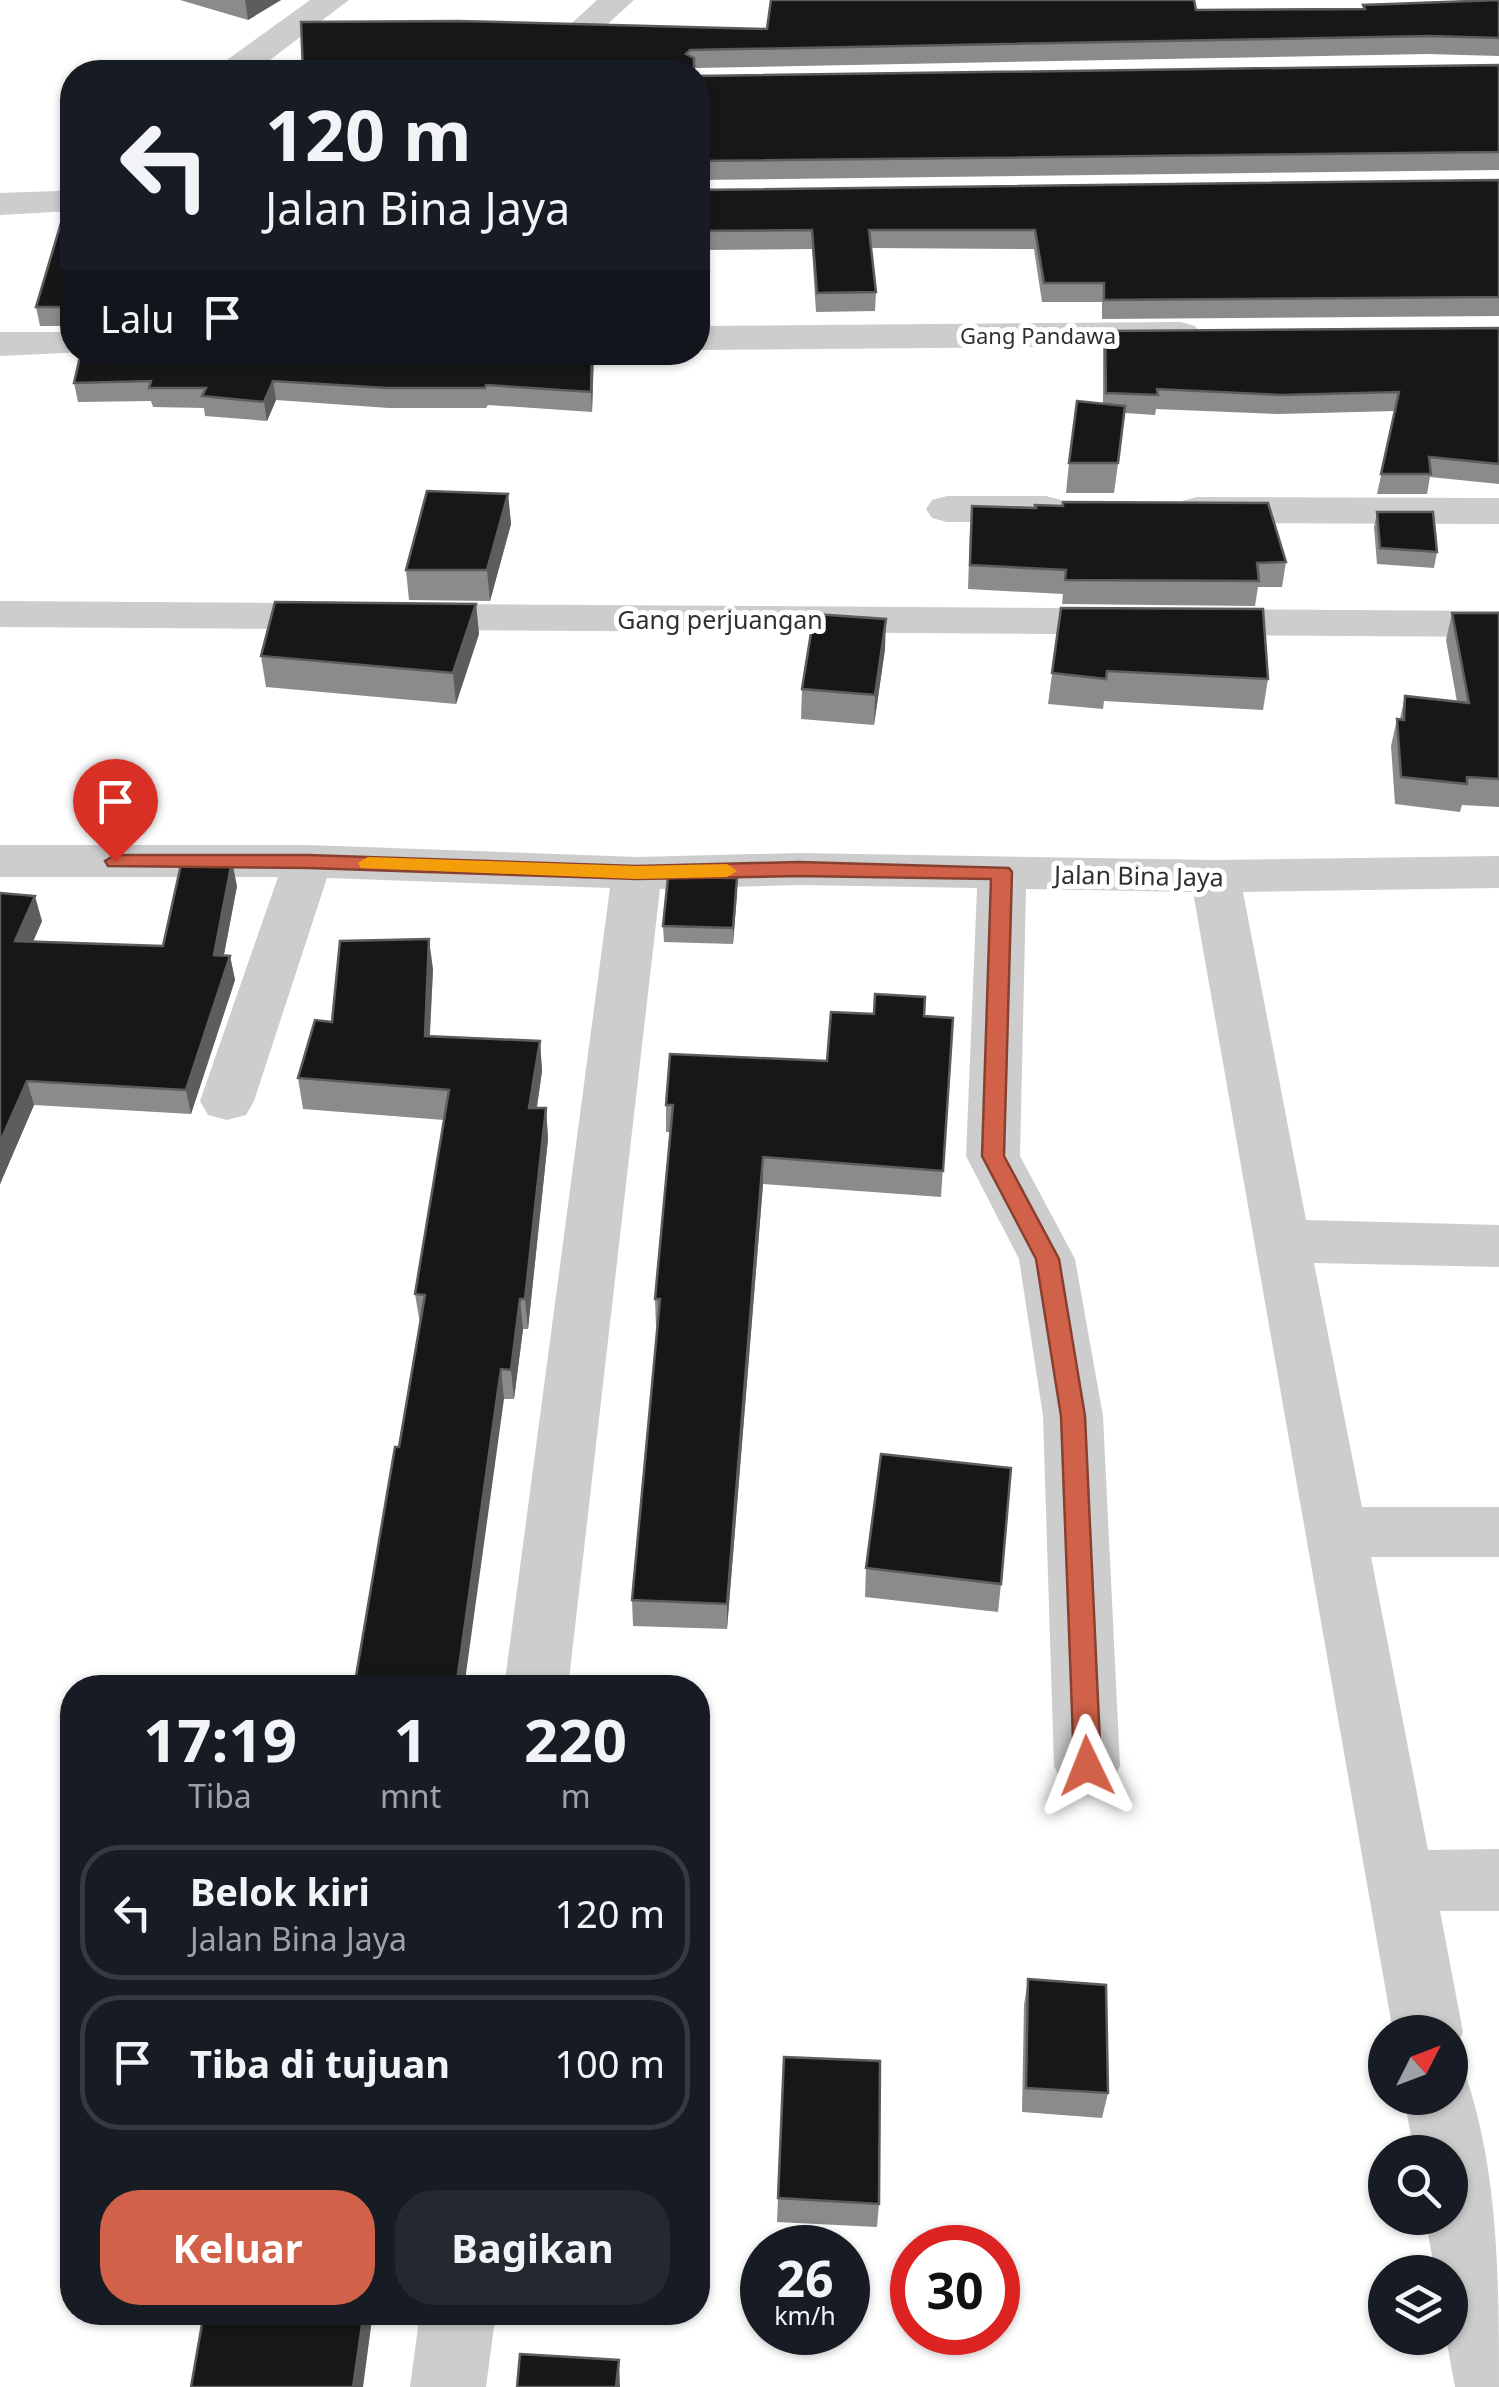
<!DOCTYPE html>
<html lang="id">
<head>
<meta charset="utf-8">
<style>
  :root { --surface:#171b24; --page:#242831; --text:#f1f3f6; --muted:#9ea1a6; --line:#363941; --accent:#d16249 }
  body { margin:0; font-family:"Noto Sans",sans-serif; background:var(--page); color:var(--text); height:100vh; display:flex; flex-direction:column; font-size:38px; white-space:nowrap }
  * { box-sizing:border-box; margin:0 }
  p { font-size:32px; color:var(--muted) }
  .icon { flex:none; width:55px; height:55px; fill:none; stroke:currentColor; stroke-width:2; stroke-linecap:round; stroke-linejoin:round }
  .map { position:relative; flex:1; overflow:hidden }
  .drawer { position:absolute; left:60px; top:1675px; width:650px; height:650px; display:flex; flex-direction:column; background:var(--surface); border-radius:40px; box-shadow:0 2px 8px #0004 }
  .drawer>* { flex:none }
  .top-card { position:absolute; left:60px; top:60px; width:650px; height:305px; border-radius:40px; box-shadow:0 2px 8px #0004; background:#171b24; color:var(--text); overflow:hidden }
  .needle { width:65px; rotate:48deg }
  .fabs { position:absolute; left:1368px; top:2015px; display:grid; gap:20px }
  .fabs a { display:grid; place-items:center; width:100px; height:100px; border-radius:50%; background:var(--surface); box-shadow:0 2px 8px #0004; font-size:50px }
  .speed { position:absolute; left:740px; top:2225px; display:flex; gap:20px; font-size:50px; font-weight:700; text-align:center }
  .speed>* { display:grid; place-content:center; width:130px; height:130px; border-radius:50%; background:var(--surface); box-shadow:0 2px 8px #0004; line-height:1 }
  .speed small { font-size:25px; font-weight:400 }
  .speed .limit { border:15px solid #d22; background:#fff; color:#111 }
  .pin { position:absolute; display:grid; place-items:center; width:85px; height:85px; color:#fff; margin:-102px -42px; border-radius:50% 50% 50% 0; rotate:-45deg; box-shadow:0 0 10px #0007 }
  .pin .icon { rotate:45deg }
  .me { position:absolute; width:110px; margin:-55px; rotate:358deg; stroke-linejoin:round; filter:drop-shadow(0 0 8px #0008) }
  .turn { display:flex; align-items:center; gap:35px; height:210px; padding:0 40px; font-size:45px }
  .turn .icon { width:130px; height:130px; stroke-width:2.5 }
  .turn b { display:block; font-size:70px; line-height:85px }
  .then { display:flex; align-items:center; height:95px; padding:0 40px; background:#0003; gap:20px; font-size:38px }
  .eta { display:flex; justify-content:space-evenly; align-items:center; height:170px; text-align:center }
  .eta b { font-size:60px; font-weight:700; line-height:70px }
  .button { display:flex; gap:20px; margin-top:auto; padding:20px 40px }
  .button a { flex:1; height:115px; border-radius:40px; background:var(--accent); color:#fff; font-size:40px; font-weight:700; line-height:115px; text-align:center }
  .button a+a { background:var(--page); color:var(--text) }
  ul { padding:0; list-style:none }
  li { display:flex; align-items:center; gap:30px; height:135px; margin:0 20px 15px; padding:0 20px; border:5px solid var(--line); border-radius:40px }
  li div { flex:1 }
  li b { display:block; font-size:38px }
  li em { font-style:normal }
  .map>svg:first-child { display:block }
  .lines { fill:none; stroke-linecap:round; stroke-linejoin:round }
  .minor { fill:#cdcdcd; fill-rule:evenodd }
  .wall { fill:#8b8b8b }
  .shaded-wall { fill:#5d5d5d }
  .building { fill:#171717; stroke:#5d5d5d; stroke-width:2.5 }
  .route { fill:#d16249; stroke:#88402f; stroke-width:2.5 }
  .slow { fill:#f59e0b }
  .labels { text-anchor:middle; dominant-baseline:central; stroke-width:10; stroke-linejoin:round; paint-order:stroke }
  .far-street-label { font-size:22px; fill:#303030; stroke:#fff }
  .street-label { font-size:25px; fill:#303030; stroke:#fff }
</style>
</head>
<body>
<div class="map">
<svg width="1499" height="2387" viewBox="0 0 1499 2387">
  <rect width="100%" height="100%" fill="#fff"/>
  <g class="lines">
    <g class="minor">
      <path d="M 310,0 L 349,0 L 254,72 L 215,72 L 220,65 Z"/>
      <path d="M 597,0 L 634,0 L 600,31 L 576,31 L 571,24 Z"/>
      <path d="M 72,186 L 72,211 L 0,215 L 0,193 L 57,191 Z"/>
      <path d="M 1181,322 L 1195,326 L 1201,334 L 1195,342 L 1181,346 L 698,350 L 698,326 Z"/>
      <path d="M 0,332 L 72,332 L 72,352 L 85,352 L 0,356 Z"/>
      <path d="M 947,496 L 1046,496 L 1061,500 L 1067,509 L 1061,518 L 1046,522 L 947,522 L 932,518 L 926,509 L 932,500 Z"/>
      <path d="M 1197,497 L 1499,498 L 1499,524 L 1197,523 L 1182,519 L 1176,510 L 1182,501 Z"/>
      <path d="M 0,601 L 1499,611 L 1499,637 L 0,627 Z"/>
      <path d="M 0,845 L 308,845 L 637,857 L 799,853 L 1215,860 L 1499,856 L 1499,888 L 1243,892 L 1306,1220 L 1499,1225 L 1499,1267 L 1314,1263 L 1362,1507 L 1499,1507 L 1499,1557 L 1371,1557 L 1428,1850 L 1499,1849 L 1499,1911 L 1440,1911 L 1463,2032 L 1453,2056 L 1450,2057 L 1450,2032 L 1393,2032 L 1193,892 L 1026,889 L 1020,1156 L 1075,1259 L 1103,1416 L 1120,1766 L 1110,1786 L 1087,1795 L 1064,1786 L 1054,1766 L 1043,1416 L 1019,1259 L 966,1156 L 977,888 L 799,885 L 660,889 L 568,1688 L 504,1688 L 610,888 L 327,878 L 254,1101 L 246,1115 L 227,1120 L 208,1115 L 200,1101 L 278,877 L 0,877 Z"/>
      <path d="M 1450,2067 L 1465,2074 C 1499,2171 1499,2283 1499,2387 L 1455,2387 L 1446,2338 L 1450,2338 L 1450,2272 L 1435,2272 L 1425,2218 L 1450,2218 L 1450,2152 L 1414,2152 L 1404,2098 L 1450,2098 Z"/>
      <path d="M 420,2312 L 496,2312 L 486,2387 L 410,2387 Z"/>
    </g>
  </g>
  <g class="wall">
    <path d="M 180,0 L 281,0 L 248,20 Z"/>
    <path d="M 1499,0 L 1499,56 L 1427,54 L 694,68 L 303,72 L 767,29 L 1196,10 L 1363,9 L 1363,5 Z"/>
    <path d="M 1499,65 L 1499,170 L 698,180 L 698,76 Z"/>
    <path d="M 1499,180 L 1499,316 L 1102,319 L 1102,302 L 1042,302 L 1034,249 L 871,248 L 876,292 L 875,311 L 816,312 L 812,249 L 698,250 L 698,190 Z"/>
    <path d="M 72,213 L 72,326 L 40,326 L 36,307 Z"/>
    <path d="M 1499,328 L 1499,484 L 1430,477 L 1427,494 L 1377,494 L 1395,411 L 1279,414 L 1156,409 L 1155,415 L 1125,413 L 1114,493 L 1066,493 L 1069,463 L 1103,404 L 1103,350 L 1105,331 Z"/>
    <path d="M 594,352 L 592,412 L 488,405 L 486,408 L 389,408 L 276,400 L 267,421 L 205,416 L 204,408 L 153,407 L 151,401 L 78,402 L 74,383 Z"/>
    <path d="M 508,494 L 511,524 L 490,601 L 409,600 L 406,570 Z"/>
    <path d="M 1377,512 L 1437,552 L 1434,568 L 1377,564 L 1374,527 Z"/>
    <path d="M 970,530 L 1286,562 L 1282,587 L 1258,587 L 1255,606 L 1062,604 L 1063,594 L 968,589 Z"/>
    <path d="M 476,604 L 479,634 L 456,704 L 266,687 L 261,656 Z"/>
    <path d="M 1061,608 L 1268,679 L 1263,710 L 1104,701 L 1103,709 L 1048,704 Z"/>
    <path d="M 1452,613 L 1499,613 L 1499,807 L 1462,805 L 1460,812 L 1395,804 L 1391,746 L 1397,719 L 1400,719 L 1405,696 L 1457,702 L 1446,640 Z"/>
    <path d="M 885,649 L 874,725 L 801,719 L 802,689 Z"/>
    <path d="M 737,878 L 733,944 L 664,942 L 663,926 Z"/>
    <path d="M 237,886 L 224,955 L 230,956 L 235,980 L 191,1114 L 34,1105 L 0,1184 L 0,893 L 42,921 L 33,942 L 163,946 Z"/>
    <path d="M 433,969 L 430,1036 L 540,1041 L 542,1071 L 537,1108 L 546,1108 L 548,1139 L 528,1329 L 523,1329 L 514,1399 L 504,1399 L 399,1447 L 420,1324 L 415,1294 L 444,1120 L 303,1109 L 298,1078 L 332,1022 Z"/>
    <path d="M 924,1016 L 953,1018 L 941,1197 L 763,1184 L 727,1629 L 633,1626 L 632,1600 L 658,1326 L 656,1326 L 655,1299 L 670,1132 L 666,1132 L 666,1105 L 827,1061 Z"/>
    <path d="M 866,1568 L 1001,1584 L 998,1612 L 865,1597 Z"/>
    <path d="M 1028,1979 L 1108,2093 L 1102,2118 L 1022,2112 L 1024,2005 Z"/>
    <path d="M 784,2057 L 879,2204 L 877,2227 L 777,2222 Z"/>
  </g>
  <g class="shaded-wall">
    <path d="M 245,0 L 281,0 L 248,20 Z"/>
    <path d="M 592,352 L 594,352 L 592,412 L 591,392 Z"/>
    <path d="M 273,381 L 276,400 L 267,421 L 264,402 Z"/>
    <path d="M 508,494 L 511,524 L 490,601 L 487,570 Z"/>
    <path d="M 476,604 L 479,634 L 456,704 L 453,673 Z"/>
    <path d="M 886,619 L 885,649 L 874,725 L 875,695 Z"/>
    <path d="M 232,861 L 237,886 L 219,980 L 214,955 Z"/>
    <path d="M 737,878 L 737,894 L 733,944 L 733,928 Z"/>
    <path d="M 35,896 L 42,921 L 22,966 L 15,941 Z"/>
    <path d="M 429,939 L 433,969 L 428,1066 L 425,1036 Z"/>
    <path d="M 230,956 L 235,980 L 191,1114 L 186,1090 Z"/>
    <path d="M 540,1041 L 542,1071 L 532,1138 L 529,1108 Z"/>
    <path d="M 27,1081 L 34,1105 L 0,1184 L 0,1142 Z"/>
    <path d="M 546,1108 L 548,1139 L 528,1329 L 525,1299 Z"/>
    <path d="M 763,1157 L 763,1184 L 727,1629 L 727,1604 Z"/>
    <path d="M 520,1299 L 523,1329 L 514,1399 L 511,1370 Z"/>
    <path d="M 501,1369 L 504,1399 L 464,1688 L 456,1688 Z"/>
    <path d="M 364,2312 L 373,2312 L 363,2387 L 353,2387 Z"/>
    <path d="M 619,2360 L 620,2387 L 616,2387 Z"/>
  </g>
  <g class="building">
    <path d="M 771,0 L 1194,0 L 1196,10 L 1365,9 L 1363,5 L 1499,0 L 1499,38 L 1430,36 L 690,50 L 686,54 L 694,58 L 694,72 L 303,72 L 301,22 L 458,21 L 767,29 Z"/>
    <path d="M 1499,65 L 1499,152 L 698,161 L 698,76 Z"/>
    <path d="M 1499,180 L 1499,297 L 1104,300 L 1104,283 L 1044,283 L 1035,230 L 869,230 L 876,292 L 817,293 L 812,230 L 698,231 L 698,190 Z"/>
    <path d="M 64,213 L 72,213 L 72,307 L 36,307 Z"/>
    <path d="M 1499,328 L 1499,464 L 1429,457 L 1431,474 L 1381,474 L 1399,392 L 1282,395 L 1157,389 L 1158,395 L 1106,393 L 1105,331 Z"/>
    <path d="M 81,352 L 592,352 L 591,392 L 486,385 L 485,388 L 387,388 L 273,381 L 264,402 L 202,396 L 206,388 L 149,388 L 151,381 L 74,383 Z"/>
    <path d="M 1077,401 L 1125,406 L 1118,463 L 1069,463 Z"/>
    <path d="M 427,491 L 508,494 L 487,570 L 406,570 Z"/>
    <path d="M 1063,502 L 1268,503 L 1286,562 L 1257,563 L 1259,581 L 1065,580 L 1066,570 L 970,565 L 972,506 L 1036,508 L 1035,505 L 1063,506 Z"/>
    <path d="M 1377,512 L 1433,512 L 1437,552 L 1380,548 Z"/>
    <path d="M 275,602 L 476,604 L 453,673 L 261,656 Z"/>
    <path d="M 1061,608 L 1263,609 L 1268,679 L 1107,671 L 1106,679 L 1052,673 Z"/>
    <path d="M 1452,613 L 1499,613 L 1499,779 L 1467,777 L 1467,784 L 1401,777 L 1397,719 L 1404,720 L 1405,696 L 1469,703 Z"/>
    <path d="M 814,614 L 886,619 L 875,695 L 802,689 Z"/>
    <path d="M 182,860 L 232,861 L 214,955 L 230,956 L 186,1090 L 27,1081 L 0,1142 L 0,893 L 35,896 L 15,941 L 163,946 Z"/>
    <path d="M 668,877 L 737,878 L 733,928 L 663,926 Z"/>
    <path d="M 429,939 L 425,1036 L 540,1041 L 529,1108 L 546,1108 L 525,1299 L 520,1299 L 511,1370 L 501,1369 L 456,1688 L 354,1688 L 395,1447 L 399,1447 L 425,1295 L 415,1294 L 449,1090 L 298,1078 L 315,1020 L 332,1022 L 340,941 Z"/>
    <path d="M 875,994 L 925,997 L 924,1016 L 953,1018 L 943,1171 L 763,1157 L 727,1604 L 632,1600 L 660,1299 L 655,1299 L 673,1105 L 666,1105 L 670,1054 L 827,1061 L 831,1012 L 874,1014 Z"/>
    <path d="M 881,1454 L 1011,1468 L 1001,1584 L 866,1568 Z"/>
    <path d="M 1028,1979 L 1106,1985 L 1108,2093 L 1026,2088 Z"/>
    <path d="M 784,2057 L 880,2061 L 879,2204 L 778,2198 Z"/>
    <path d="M 214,2312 L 364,2312 L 353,2387 L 191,2387 L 203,2318 L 213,2319 Z"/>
    <path d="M 520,2354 L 619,2360 L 616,2387 L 517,2387 Z"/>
  </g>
  <path class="route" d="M 115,855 L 308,855 L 637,866 L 799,862 L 1009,868 L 1012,872 L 1004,1156 L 1059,1259 L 1085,1416 L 1101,1766 L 1097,1774 L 1087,1778 L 1078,1774 L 1074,1766 L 1061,1416 L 1036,1259 L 982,1156 L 991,879 L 799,876 L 637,879 L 308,868 L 108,866 L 105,861 Z"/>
  <path class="slow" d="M 368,857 L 637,866 L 727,864 L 737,871 L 727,877 L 637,879 L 361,868 L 358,863 Z"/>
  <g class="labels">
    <g class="far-street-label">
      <text x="1038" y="335">Gang Pandawa</text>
    </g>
    <g class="street-label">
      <text x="720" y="619">Gang perjuangan</text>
      <text transform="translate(1139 875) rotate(1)">Jalan Bina Jaya</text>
    </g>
  </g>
</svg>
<div class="fabs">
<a><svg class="needle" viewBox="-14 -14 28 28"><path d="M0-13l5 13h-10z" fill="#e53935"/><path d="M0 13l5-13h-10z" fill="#9ea1a6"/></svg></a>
<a><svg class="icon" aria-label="search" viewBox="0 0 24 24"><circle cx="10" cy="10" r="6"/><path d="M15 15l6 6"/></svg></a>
<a><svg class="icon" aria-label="layers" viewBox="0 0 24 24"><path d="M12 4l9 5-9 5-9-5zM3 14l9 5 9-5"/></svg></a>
</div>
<div class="speed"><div>26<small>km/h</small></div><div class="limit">30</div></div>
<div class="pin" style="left:115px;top:861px;background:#d93025"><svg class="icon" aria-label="arrive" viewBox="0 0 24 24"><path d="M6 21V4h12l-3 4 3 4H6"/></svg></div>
<svg class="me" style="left:1087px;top:1766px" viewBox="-20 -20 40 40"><path d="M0-17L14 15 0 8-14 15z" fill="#d16249" stroke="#fff" stroke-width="4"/></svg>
<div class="top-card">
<div class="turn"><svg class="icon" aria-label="left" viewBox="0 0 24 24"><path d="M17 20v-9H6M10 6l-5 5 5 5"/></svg><div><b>120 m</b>Jalan Bina Jaya</div></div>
<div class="then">Lalu<svg class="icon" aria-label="arrive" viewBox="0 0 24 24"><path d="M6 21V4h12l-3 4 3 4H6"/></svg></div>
</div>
<section class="drawer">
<div class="eta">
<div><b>17:19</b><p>Tiba</p></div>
<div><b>1</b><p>mnt</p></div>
<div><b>220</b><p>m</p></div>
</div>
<ul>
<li><svg class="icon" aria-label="left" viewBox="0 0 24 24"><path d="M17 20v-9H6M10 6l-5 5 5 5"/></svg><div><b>Belok kiri</b><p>Jalan Bina Jaya</p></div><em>120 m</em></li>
<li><svg class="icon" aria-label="arrive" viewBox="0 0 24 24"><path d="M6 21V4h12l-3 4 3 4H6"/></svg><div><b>Tiba di tujuan</b></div><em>100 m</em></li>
</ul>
<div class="button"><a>Keluar</a><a>Bagikan</a></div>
</section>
</div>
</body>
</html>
